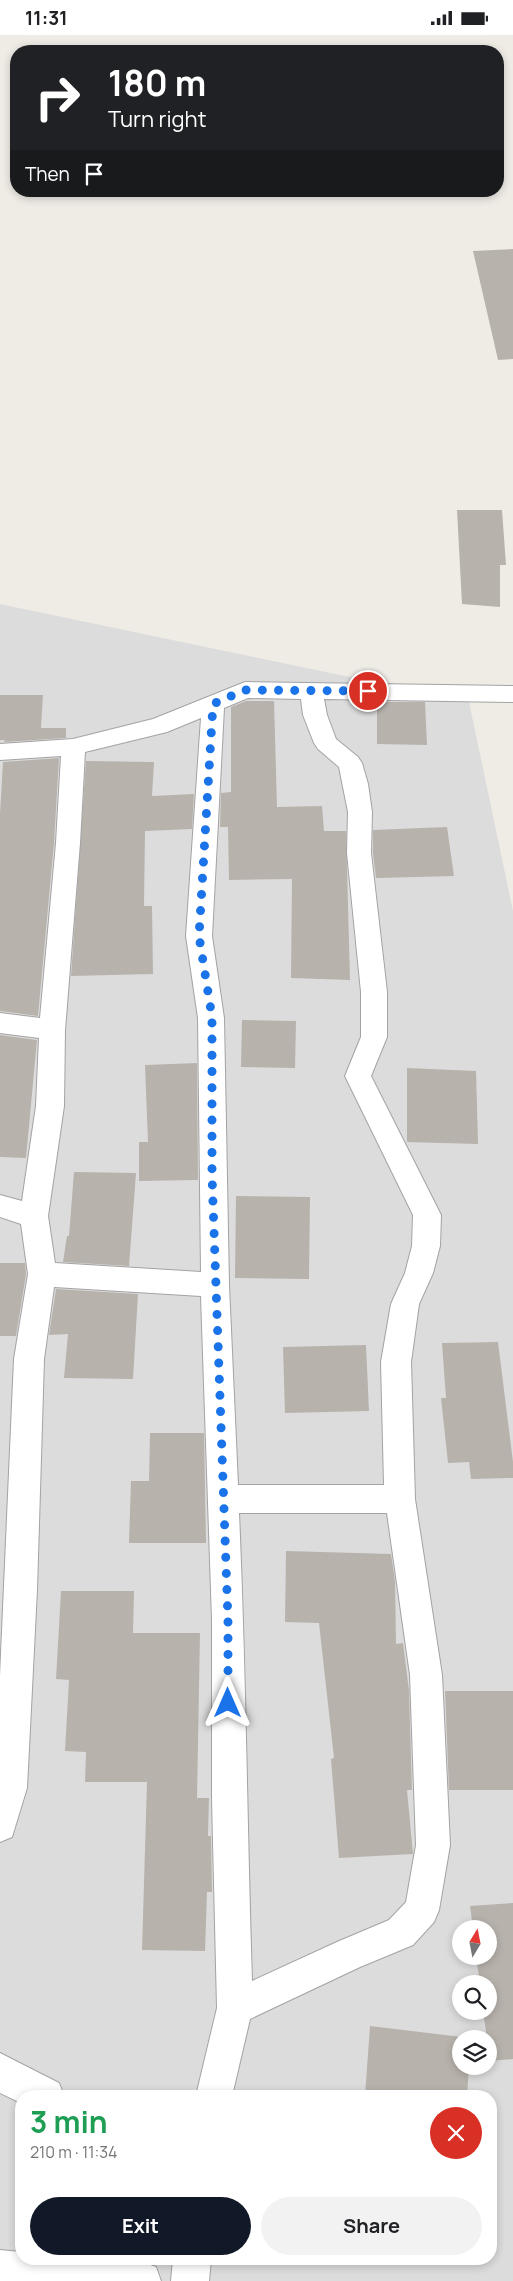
<!DOCTYPE html>
<html lang="en">
<head>
<meta charset="utf-8">
<style>
  :root { --surface:#fff; --page:#f2f2f2; --text:#202124; --muted:#757577; --accent:#111827 }
  body { margin:0; font-family:Manrope,sans-serif; background:var(--page); color:var(--text); height:100vh; display:flex; flex-direction:column; font-size:19px; white-space:nowrap }
  * { box-sizing:border-box; margin:0 }
  p { font-size:16px; color:var(--muted) }
  .icon { flex:none; width:28px; height:28px; fill:none; stroke:currentColor; stroke-width:2; stroke-linecap:round; stroke-linejoin:round }
  .map { position:relative; flex:1; overflow:hidden }
  .panel { position:absolute; left:15px; top:2055px; width:482px; height:175px; display:flex; flex-direction:column; background:var(--surface); border-radius:20px; box-shadow:0 2px 8px #0003 }
  .panel>* { flex:none }
  .guide { position:absolute; left:10px; top:10px; width:494px; height:152px; border-radius:20px; box-shadow:0 2px 8px #0003; background:#202124; color:#fff; overflow:hidden }
  .needle { width:32px; rotate:10deg }
  .buttons { position:absolute; left:452px; top:1885px; display:grid; gap:10px }
  .buttons a { display:grid; place-items:center; width:45px; height:45px; border-radius:50%; background:var(--surface); box-shadow:0 2px 8px #0003; font-size:25px }
  .pin { position:absolute; display:grid; place-items:center; width:42px; height:42px; color:#fff; margin:-21px; border:2px solid #fff; border-radius:50%; box-shadow:0 1px 5px #0007 }
  .me { position:absolute; width:55px; margin:-28px; rotate:0deg; stroke-linejoin:round; filter:drop-shadow(0 0 4px #0008) }
  .turn { display:flex; align-items:center; gap:18px; height:105px; padding:0 15px; font-size:22px }
  .turn .icon { width:65px; height:65px; stroke-width:2.5 }
  .turn b { display:block; font-size:35px; line-height:42px }
  .then { display:flex; align-items:center; height:48px; padding:0 15px; background:#0003; gap:10px; font-size:19px }
  .round { display:grid; place-items:center; flex:none; width:52px; height:52px; border-radius:26px; background:var(--page) }
  .summary { display:flex; align-items:center; justify-content:space-between; height:85px; padding:0 15px }
  h1 { font-size:30px; font-weight:700; line-height:38px; color:#1e9e55 }
  .primary-button { display:flex; gap:10px; margin-top:auto; padding:10px 15px }
  .primary-button a { flex:1; height:58px; border-radius:30px; background:var(--accent); color:#fff; font-size:20px; font-weight:700; line-height:58px; text-align:center }
  .primary-button a+a { background:var(--page); color:var(--text) }
  .status { display:flex; justify-content:space-between; align-items:center; height:35px; padding:0 25px; background:var(--surface); direction:ltr }
  .status svg { height:14px; fill:currentColor }
  .map>svg:first-child { display:block }
  .residential { fill:#dddcdc; fill-rule:evenodd }
  .building { fill:#b8b2ac }
  .lines { fill:none; stroke-linecap:round; stroke-linejoin:round }
  .street-casing { stroke:#a3a3a3; stroke-width:2 }
  .street { fill:#fff; fill-rule:evenodd }
  .route { stroke:#1a73e8; stroke-width:9; stroke-dasharray:0 16.2 }
</style>
</head>
<body>
<div class="status"><b>11:31</b><svg viewBox="0 0 49 12"><path d="M0 12V9h3v3zM5 12V6h3v6zM10 12V3h3v9zM15 12V0h3v12zM26 1h20v11H26zM47 4h2v5h-2z"/></svg></div>
<div class="map">
<svg width="513" height="2246" viewBox="0 0 513 2246">
  <rect width="100%" height="100%" fill="#efece6"/>
  <path class="residential" d="M 0,569 L 469,667 L 513,876 L 513,2246 L 0,2246 ZM 461,1894 L 489,1894 L 489,1921 L 461,1921 ZM 461,1949 L 489,1949 L 489,1976 L 461,1976 ZM 461,2004 L 489,2004 L 489,2031 L 461,2031 ZM 21,2061 L 491,2061 L 491,2224 L 21,2224 Z"/>
  <g class="building">
    <path d="M 513,214 L 513,324 L 498,325 L 473,216 Z"/>
    <path d="M 457,475 L 502,475 L 506,530 L 500,530 L 500,572 L 462,569 Z"/>
    <path d="M 0,660 L 43,660 L 41,693 L 66,693 L 66,703 L 4,707 L 5,705 L 0,705 Z"/>
    <path d="M 246,666 L 274,666 L 277,772 L 322,771 L 324,796 L 346,796 L 350,945 L 291,943 L 292,844 L 229,845 L 228,792 L 220,792 L 221,758 L 231,757 L 231,672 Z"/>
    <path d="M 377,667 L 425,667 L 427,710 L 377,709 Z"/>
    <path d="M 59,723 L 54,808 L 38,981 L 0,976 L 0,779 L 3,727 Z"/>
    <path d="M 86,726 L 154,727 L 152,761 L 194,759 L 192,794 L 145,796 L 144,871 L 152,871 L 153,939 L 71,941 Z"/>
    <path d="M 447,792 L 454,841 L 376,843 L 373,818 L 373,795 Z"/>
    <path d="M 242,985 L 296,986 L 295,1033 L 241,1032 Z"/>
    <path d="M 0,1000 L 37,1005 L 26,1123 L 0,1122 Z"/>
    <path d="M 197,1028 L 198,1145 L 139,1146 L 139,1107 L 148,1107 L 145,1030 Z"/>
    <path d="M 407,1033 L 476,1036 L 478,1109 L 407,1107 Z"/>
    <path d="M 74,1137 L 136,1138 L 129,1231 L 63,1227 L 67,1201 L 69,1201 Z"/>
    <path d="M 236,1161 L 310,1162 L 309,1244 L 235,1243 Z"/>
    <path d="M 0,1228 L 25,1228 L 26,1239 L 16,1301 L 0,1301 Z"/>
    <path d="M 56,1254 L 138,1259 L 133,1344 L 64,1343 L 68,1299 L 49,1300 Z"/>
    <path d="M 498,1307 L 513,1427 L 513,1443 L 471,1444 L 469,1427 L 448,1428 L 441,1363 L 446,1363 L 442,1308 Z"/>
    <path d="M 366,1310 L 369,1376 L 285,1378 L 283,1312 Z"/>
    <path d="M 150,1398 L 204,1398 L 206,1508 L 129,1508 L 131,1446 L 149,1446 Z"/>
    <path d="M 286,1516 L 391,1519 L 395,1546 L 396,1609 L 403,1608 L 409,1656 L 412,1755 L 407,1755 L 413,1819 L 339,1823 L 331,1724 L 334,1723 L 319,1588 L 285,1587 Z"/>
    <path d="M 61,1556 L 134,1556 L 133,1598 L 200,1598 L 197,1763 L 209,1763 L 208,1801 L 211,1801 L 212,1857 L 207,1857 L 205,1916 L 142,1915 L 147,1747 L 85,1747 L 86,1717 L 65,1716 L 69,1645 L 56,1644 Z"/>
    <path d="M 445,1656 L 513,1656 L 513,1755 L 449,1755 Z"/>
    <path d="M 513,1868 L 513,2024 L 489,2026 L 489,2004 L 487,2004 L 483,1976 L 489,1976 L 489,1949 L 480,1949 L 476,1921 L 489,1921 L 489,1894 L 473,1894 L 470,1871 Z"/>
    <path d="M 370,1991 L 470,2003 L 461,2004 L 461,2031 L 469,2031 L 467,2061 L 365,2061 Z"/>
  </g>
  <g class="lines">
    <defs>
      <g id="street">
        <path d="M 245,647 L 513,651 L 513,667 L 324,664 L 327,680 L 336,704 L 358,722 L 362,728 L 368,749 L 372,777 L 371,818 L 387,957 L 387,1002 L 371,1041 L 441,1180 L 440,1211 L 433,1238 L 419,1269 L 411,1327 L 415,1464 L 442,1640 L 450,1810 L 439,1875 L 434,1887 L 413,1910 L 360,1932 L 250,1984 L 232,2061 L 196,2061 L 217,1973 L 212,1765 L 212,1585 L 201,1261 L 54,1252 L 44,1324 L 37,1555 L 27,1753 L 12,1802 L 0,1807 L 0,1641 L 14,1324 L 28,1239 L 21,1189 L 0,1182 L 0,1160 L 22,1166 L 36,1071 L 39,1003 L 0,998 L 0,978 L 40,983 L 56,808 L 61,721 L 0,725 L 0,709 L 73,704 L 153,684 ZM 248,663 L 301,664 L 303,680 L 314,708 L 318,714 L 339,732 L 348,777 L 347,818 L 361,957 L 361,1002 L 345,1041 L 413,1180 L 412,1211 L 405,1238 L 391,1269 L 381,1327 L 384,1450 L 238,1450 L 229,1250 L 224,983 L 212,901 L 224,673 ZM 201,683 L 186,901 L 198,983 L 201,1237 L 55,1228 L 48,1181 L 64,1071 L 65,995 L 80,808 L 85,717 L 167,697 ZM 239,1478 L 387,1478 L 410,1640 L 416,1810 L 406,1867 L 389,1885 L 337,1907 L 252,1946 C 247,1790 246,1634 239,1478 Z"/>
        <path d="M 0,2018 L 59,2048 L 64,2061 L 21,2061 L 21,2068 L 0,2058 Z"/>
        <path d="M 0,2215 L 21,2217 L 21,2224 C 62,2224 118,2217 156,2232 L 161,2246 L 0,2246 Z"/>
        <path d="M 173,2224 L 211,2224 L 209,2246 L 171,2246 Z"/>
      </g>
    </defs>
    <use href="#street" class="street-casing"/>
    <use href="#street" class="street"/>
  </g>
  <g class="lines">
    <path class="route" d="M 228,1668 L 228,1585 L 212,1140 L 212,982 L 199,901 L 213,669 L 245,655 L 368,656"/>
  </g>
</svg>
<div class="buttons">
<a><svg class="needle" viewBox="-14 -14 28 28"><path d="M0-13l5 13h-10z" fill="#e53935"/><path d="M0 13l5-13h-10z" fill="#757577"/></svg></a>
<a><svg class="icon" aria-label="search" viewBox="0 0 24 24"><circle cx="10" cy="10" r="6"/><path d="M15 15l6 6"/></svg></a>
<a><svg class="icon" aria-label="layers" viewBox="0 0 24 24"><path d="M12 4l9 5-9 5-9-5zM3 14l9 5 9-5"/></svg></a>
</div>
<div class="pin" style="left:368px;top:656px;background:#d93025"><svg class="icon" aria-label="arrive" viewBox="0 0 24 24"><path d="M6 21V4h12l-3 4 3 4H6"/></svg></div>
<svg class="me" style="left:228px;top:1668px" viewBox="-20 -20 40 40"><path d="M0-17L14 15 0 8-14 15z" fill="#1a73e8" stroke="#fff" stroke-width="4"/></svg>
<div class="guide">
<div class="turn"><svg class="icon" aria-label="right" viewBox="0 0 24 24"><path d="M7 20v-9h11M14 6l5 5-5 5"/></svg><div><b>180 m</b>Turn right</div></div>
<div class="then">Then<svg class="icon" aria-label="arrive" viewBox="0 0 24 24"><path d="M6 21V4h12l-3 4 3 4H6"/></svg></div>
</div>
<section class="panel">
<div class="summary"><div><h1>3 min</h1><p>210 m · 11:34</p></div><a class="round" style="background:#d93025;color:#fff"><svg class="icon" aria-label="close" viewBox="0 0 24 24"><path d="M6 6l12 12M18 6L6 18"/></svg></a></div>
<div class="primary-button"><a>Exit</a><a>Share</a></div>
</section>
</div>
</body>
</html>
